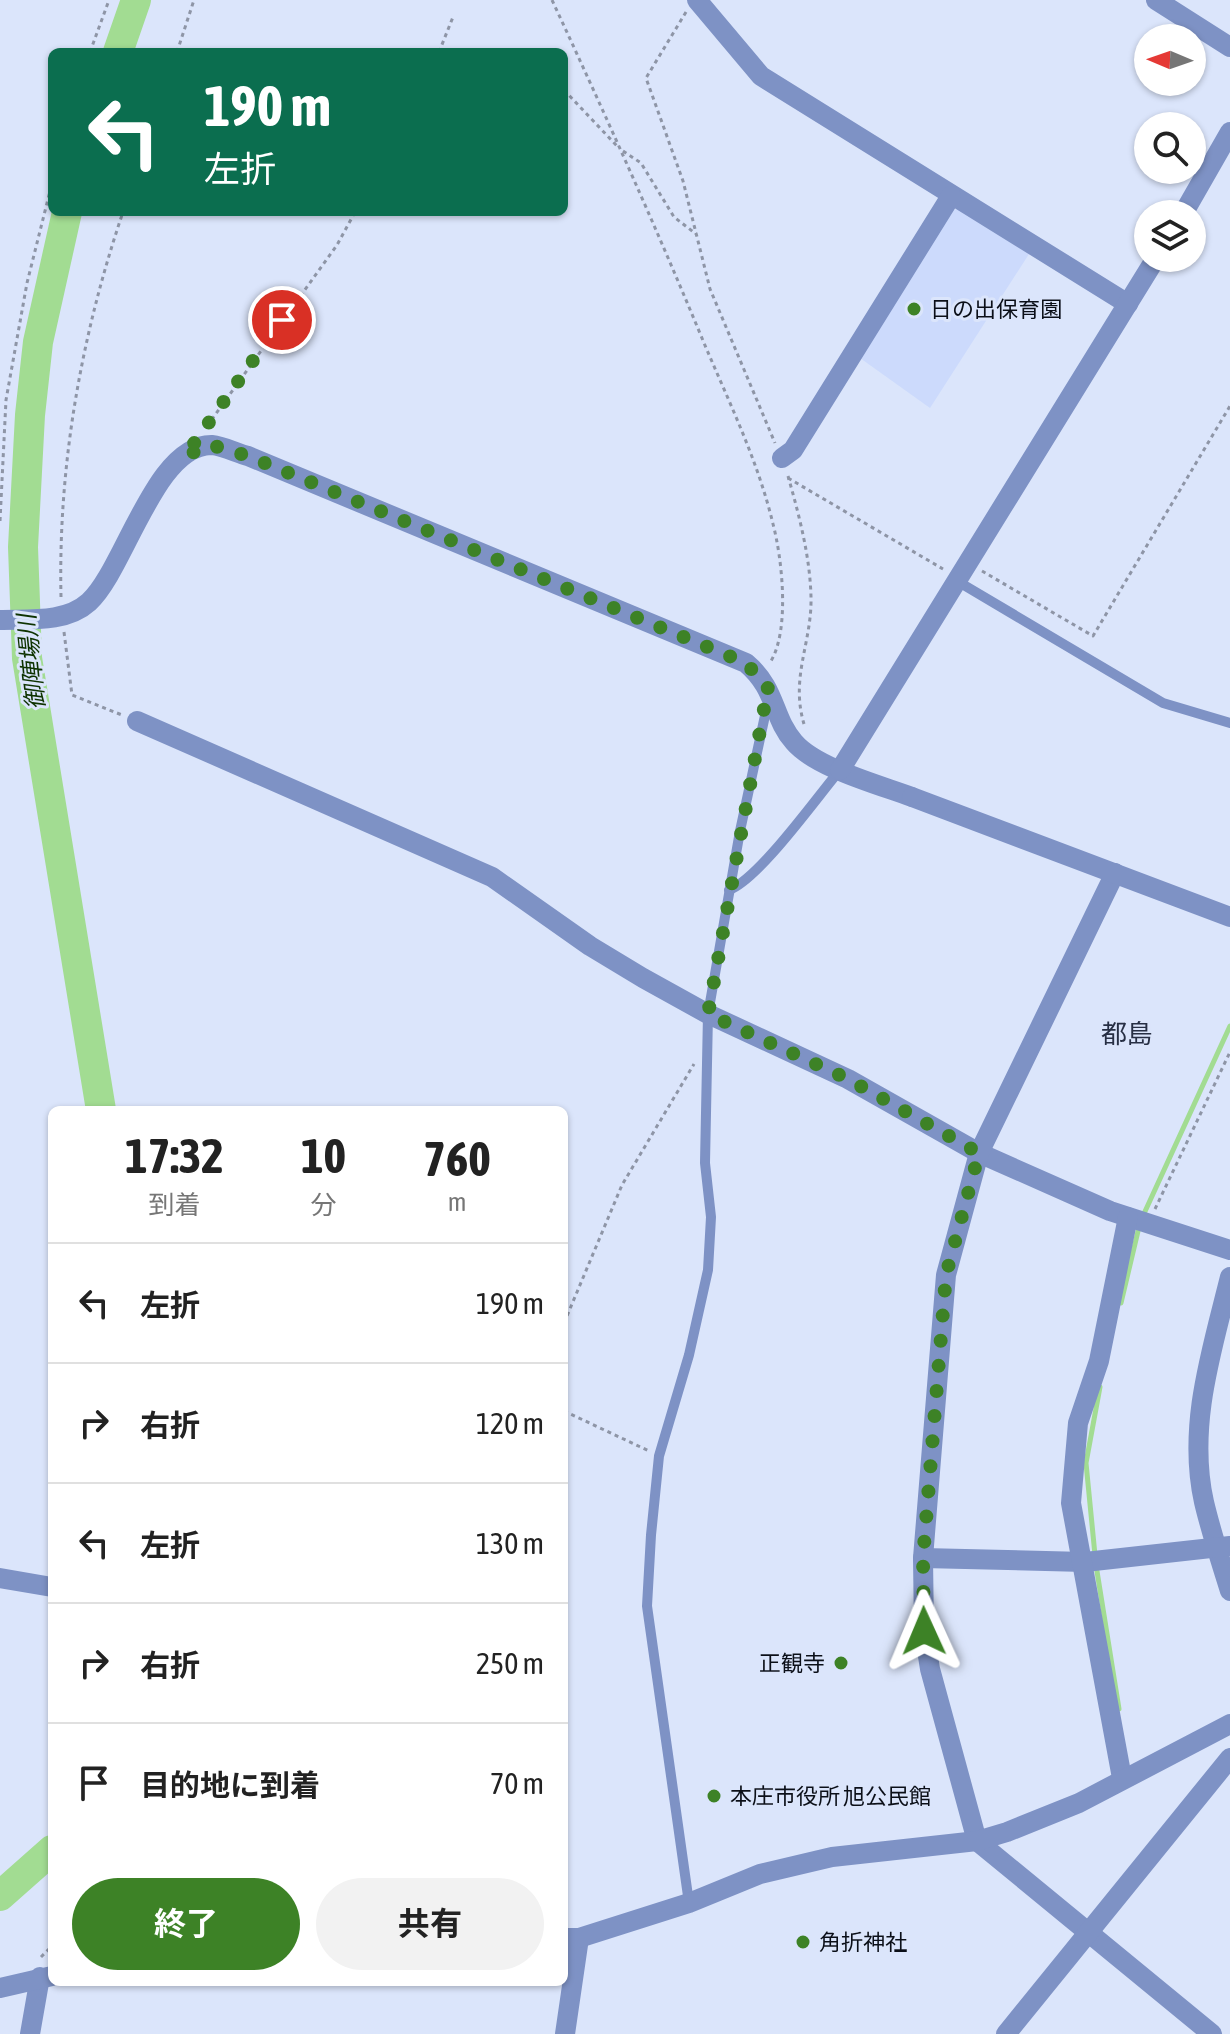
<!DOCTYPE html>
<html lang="ja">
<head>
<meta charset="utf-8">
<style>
  :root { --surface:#fff; --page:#f2f2f2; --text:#222; --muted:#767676; --line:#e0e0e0; --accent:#3d8226 }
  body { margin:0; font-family:"Asap Condensed","Noto Sans JP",sans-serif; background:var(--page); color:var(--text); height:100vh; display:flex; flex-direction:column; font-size:30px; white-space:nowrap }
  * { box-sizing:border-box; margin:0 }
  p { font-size:26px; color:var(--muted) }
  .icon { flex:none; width:44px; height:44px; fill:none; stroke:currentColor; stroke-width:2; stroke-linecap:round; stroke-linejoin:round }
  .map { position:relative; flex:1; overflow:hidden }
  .details { position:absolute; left:48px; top:1106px; width:520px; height:880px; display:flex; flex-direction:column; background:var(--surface); border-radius:12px; box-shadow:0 2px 6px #0004 }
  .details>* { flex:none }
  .hud { position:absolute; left:48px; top:48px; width:520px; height:168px; border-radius:12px; box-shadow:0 2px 6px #0004; background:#0b6e4f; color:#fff; overflow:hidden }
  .needle { width:52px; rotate:272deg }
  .tools { position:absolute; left:1134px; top:24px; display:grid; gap:16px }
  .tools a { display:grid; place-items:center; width:72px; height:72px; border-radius:50%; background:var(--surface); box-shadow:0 2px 6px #0004; font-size:40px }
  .pin { position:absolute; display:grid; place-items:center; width:68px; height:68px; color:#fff; margin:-34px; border:4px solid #fff; border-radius:50%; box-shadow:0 2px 8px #0007 }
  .me { position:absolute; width:88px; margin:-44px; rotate:359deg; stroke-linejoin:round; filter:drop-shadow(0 0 6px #0008) }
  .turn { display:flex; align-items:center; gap:28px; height:168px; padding:0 24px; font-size:36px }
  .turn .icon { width:104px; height:104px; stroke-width:2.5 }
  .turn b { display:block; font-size:56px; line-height:68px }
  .eta { display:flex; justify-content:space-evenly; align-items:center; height:136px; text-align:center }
  .eta b { font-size:48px; font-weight:700; line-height:56px }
  .action { display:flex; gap:16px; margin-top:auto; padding:16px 24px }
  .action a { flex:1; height:92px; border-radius:48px; background:var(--accent); color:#fff; font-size:32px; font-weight:700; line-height:92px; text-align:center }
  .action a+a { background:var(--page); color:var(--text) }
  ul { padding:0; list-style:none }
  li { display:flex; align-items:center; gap:24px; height:120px; padding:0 24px; border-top:2px solid var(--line) }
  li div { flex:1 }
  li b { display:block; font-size:30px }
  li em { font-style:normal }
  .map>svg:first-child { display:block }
  .built { fill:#ccdafc }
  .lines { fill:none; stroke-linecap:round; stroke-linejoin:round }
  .stream { stroke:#a2dc92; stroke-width:5 }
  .river { stroke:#a2dc92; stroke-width:30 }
  .path { stroke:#8e95a6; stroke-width:3; stroke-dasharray:4 4; stroke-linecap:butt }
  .service { stroke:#7e92c5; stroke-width:10 }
  .minor { stroke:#7e92c5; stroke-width:20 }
  .tertiary { stroke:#7e92c5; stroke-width:20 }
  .route { stroke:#3d8226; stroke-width:14; stroke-dasharray:0 25.2 }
  .poi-dot { fill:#3d8226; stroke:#dbe5fb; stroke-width:3 }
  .labels { text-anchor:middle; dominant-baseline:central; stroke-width:6; stroke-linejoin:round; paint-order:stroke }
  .poi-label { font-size:22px; fill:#0b0f18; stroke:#dbe5fb; text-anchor:start }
  .water-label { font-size:24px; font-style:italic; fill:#0e3301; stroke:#dbe5fb }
  .quarter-label { font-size:26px; fill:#272f44; stroke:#dbe5fb }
</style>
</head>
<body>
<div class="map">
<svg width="1230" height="2034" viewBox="0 0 1230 2034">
  <rect width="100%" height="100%" fill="#dbe5fb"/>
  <path class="built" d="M 957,209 L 1029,254 L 930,408 L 860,358 L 953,210 Z"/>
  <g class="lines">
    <g class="stream">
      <path d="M 1142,1218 L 1230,1026"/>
      <path d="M 1121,1303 L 1139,1227"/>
      <path d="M 1095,1555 L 1086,1463 L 1100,1387"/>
      <path d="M 1096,1565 L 1119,1709"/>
    </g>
    <g class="river">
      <path d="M 118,52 L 136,0"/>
      <path d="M 67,212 L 38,342 L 30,415 L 23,547 L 27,658 L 101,1110"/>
      <path d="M 0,1896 L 52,1850"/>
    </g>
    <g class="path">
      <path d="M 552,0 C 605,114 656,227 704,343 C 729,402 758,461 773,524 C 782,558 790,629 771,661"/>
      <path d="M 686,12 L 646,78 L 683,181 L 710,289 L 775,443"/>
      <path d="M 90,52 L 109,0"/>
      <path d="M 177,52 L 194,0"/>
      <path d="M 439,52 L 453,17"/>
      <path d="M 564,90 L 617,146"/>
      <path d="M 623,151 L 641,163 L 674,217 L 696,234"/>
      <path d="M 207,426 L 337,245 L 355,212"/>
      <path d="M 788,476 C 799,515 810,556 811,597 C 812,643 790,677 804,724"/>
      <path d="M 788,478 L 943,569"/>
      <path d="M 0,521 L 6,400 L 27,283 L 52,183"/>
      <path d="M 982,571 L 1093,636 L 1230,406"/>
      <path d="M 61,597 C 58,466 81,336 123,212"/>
      <path d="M 64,632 L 72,695 L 122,715"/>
      <path d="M 1155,1209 L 1230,1052"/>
      <path d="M 564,1323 L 622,1185 L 694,1064"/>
      <path d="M 564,1411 L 649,1451"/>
      <path d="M 41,1957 L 52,1946"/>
    </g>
    <g class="service">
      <path d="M 957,581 L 1163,703 L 1230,723"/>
      <path d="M 729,890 C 759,879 817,797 840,770"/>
      <path d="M 689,1903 L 647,1606 L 651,1535 L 659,1456 L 689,1355 L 708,1270 L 711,1217 L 705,1163 L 708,1014 L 740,831 L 769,697"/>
    </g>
    <g class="minor">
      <path d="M 697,0 L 761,76 L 1128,304"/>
      <path d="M 1156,0 L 1230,47"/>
      <path d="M 1183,214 L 1230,132"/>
      <path d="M 782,458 L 793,450 L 951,196"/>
      <path d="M 0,620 C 29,619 66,623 89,602 C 125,569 155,444 212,445 C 223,446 237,453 248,456 L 746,663 C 777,689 772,717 794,742 C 816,768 880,785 912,797"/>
      <path d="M 137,721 L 492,877 L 590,946 L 643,978 L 708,1014 L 848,1079 L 979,1153 L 1110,1211 L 1230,1250"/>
      <path d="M 840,770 L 1156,258"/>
      <path d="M 1115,873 L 979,1153 L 946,1275 L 923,1558 L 924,1631 L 930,1669 L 977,1841 L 1212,2034"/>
      <path d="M 1230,1277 C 1212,1350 1187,1426 1204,1502 C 1211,1532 1221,1562 1230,1591"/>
      <path d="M 923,1558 L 1085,1562 L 1230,1546"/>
      <path d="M 1122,1778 L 1071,1503 L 1078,1423 L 1099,1361 L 1128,1217"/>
      <path d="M 30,2034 L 40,1977"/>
      <path d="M 565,2034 L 579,1938"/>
    </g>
    <g class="tertiary">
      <path d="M 912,797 L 1230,917"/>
      <path d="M 0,1578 L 52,1587"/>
      <path d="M 564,1938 L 579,1938 L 689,1903 L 760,1874 L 832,1857 L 977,1841 L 1007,1832 L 1079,1803 L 1230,1724"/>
      <path d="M 0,1988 L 52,1976"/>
      <path d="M 1006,2034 L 1230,1758"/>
    </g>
  </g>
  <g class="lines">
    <path class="route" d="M 282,320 L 185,456 L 211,445 L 248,456 L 746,663 L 772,693 L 764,709 L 708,1014 L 848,1079 L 979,1153 L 946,1275 L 923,1558 L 924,1631"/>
  </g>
  <g class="poi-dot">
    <circle cx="914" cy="309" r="8"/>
    <circle cx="841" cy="1663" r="8"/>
    <circle cx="714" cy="1796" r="8"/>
    <circle cx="803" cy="1942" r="8"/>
  </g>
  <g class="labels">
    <g class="poi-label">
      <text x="930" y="309">日の出保育園</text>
      <text x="825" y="1663" text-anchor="end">正観寺</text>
      <text x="730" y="1796">本庄市役所 旭公民館</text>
      <text x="819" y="1942">角折神社</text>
    </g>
    <g class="water-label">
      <text transform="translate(31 662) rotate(-96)">御陣場川</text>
    </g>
    <g class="quarter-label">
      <text x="1127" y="1034">都島</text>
    </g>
  </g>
</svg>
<div class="tools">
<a><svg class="needle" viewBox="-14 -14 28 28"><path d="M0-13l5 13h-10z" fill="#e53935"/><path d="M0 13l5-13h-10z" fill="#767676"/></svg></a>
<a><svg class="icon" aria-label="search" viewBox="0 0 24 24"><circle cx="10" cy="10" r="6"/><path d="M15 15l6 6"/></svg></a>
<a><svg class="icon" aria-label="layers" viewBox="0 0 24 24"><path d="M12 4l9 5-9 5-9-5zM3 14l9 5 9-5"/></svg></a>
</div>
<div class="pin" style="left:282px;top:320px;background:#d93025"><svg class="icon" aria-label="arrive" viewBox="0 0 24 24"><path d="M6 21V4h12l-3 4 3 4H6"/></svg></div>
<svg class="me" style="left:924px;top:1631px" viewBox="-20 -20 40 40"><path d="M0-17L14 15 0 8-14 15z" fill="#3d8226" stroke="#fff" stroke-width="4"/></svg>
<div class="hud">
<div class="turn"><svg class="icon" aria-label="left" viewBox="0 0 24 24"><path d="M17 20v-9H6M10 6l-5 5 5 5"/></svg><div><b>190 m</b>左折</div></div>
</div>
<section class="details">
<div class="eta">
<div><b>17:32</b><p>到着</p></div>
<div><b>10</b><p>分</p></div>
<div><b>760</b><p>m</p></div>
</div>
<ul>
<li><svg class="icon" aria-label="left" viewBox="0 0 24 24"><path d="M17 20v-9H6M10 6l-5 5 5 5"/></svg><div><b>左折</b></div><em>190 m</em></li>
<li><svg class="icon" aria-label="right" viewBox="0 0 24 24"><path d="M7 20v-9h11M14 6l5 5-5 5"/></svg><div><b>右折</b></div><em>120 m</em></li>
<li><svg class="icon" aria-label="left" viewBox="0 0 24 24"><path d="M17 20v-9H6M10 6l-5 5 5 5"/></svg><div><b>左折</b></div><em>130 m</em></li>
<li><svg class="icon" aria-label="right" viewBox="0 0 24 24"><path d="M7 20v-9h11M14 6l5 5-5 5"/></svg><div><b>右折</b></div><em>250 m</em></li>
<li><svg class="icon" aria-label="arrive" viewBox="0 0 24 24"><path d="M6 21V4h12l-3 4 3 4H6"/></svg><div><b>目的地に到着</b></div><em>70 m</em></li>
</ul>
<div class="action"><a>終了</a><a>共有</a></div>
</section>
</div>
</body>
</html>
